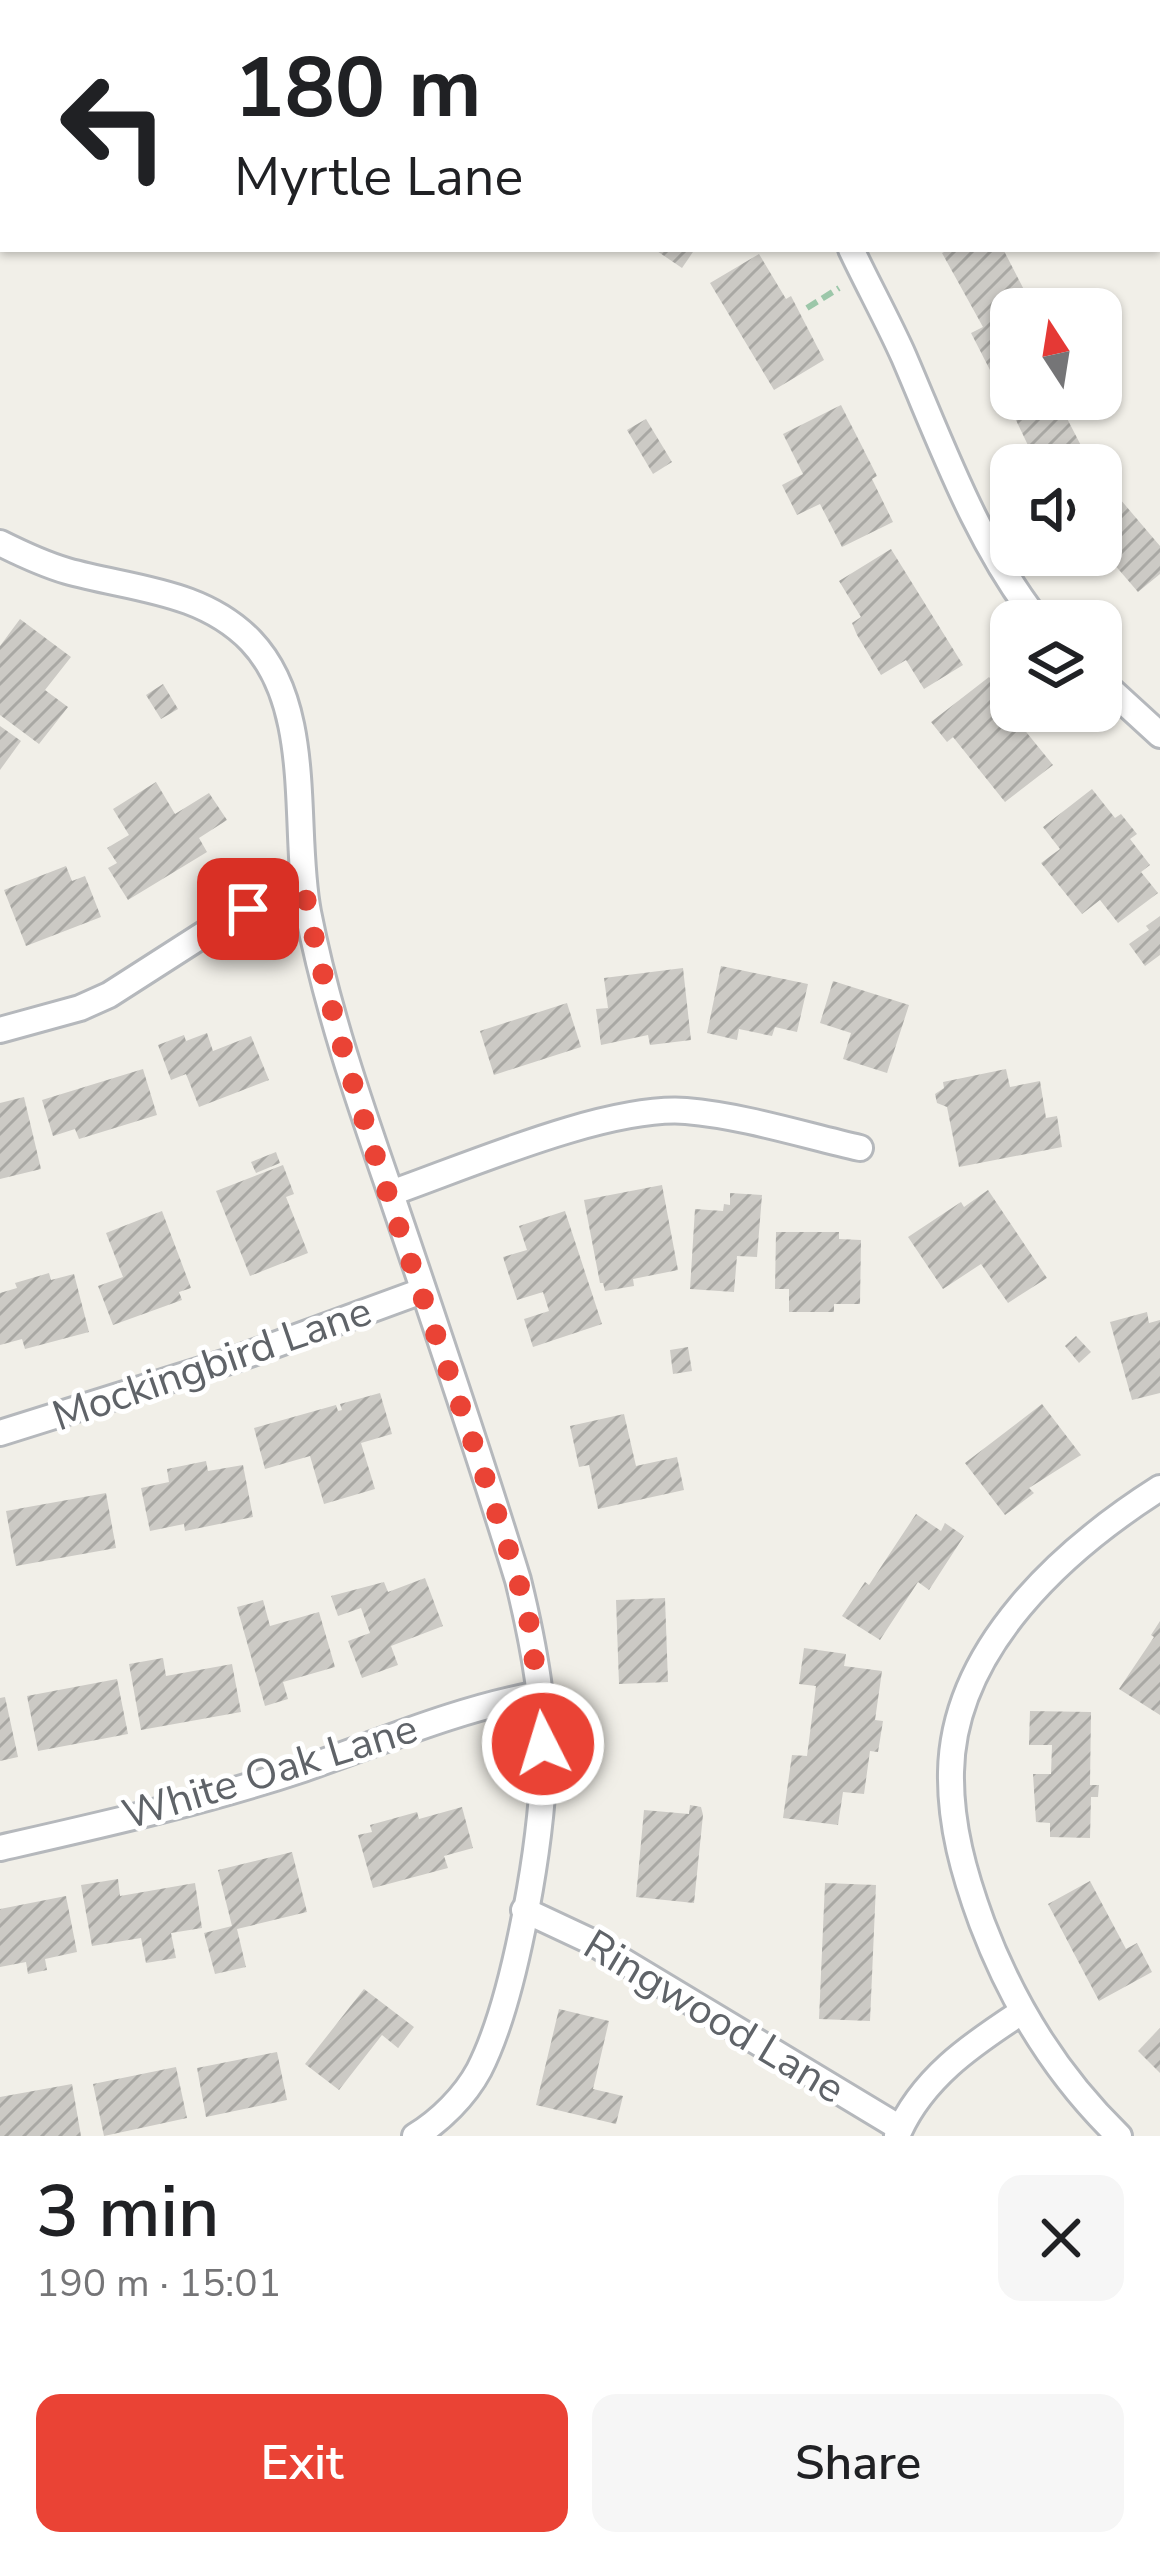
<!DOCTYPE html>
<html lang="en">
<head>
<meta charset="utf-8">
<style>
  :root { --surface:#fff; --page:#f6f6f6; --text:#202124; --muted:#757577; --accent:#ea4335 }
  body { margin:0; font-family:"Nunito Sans",sans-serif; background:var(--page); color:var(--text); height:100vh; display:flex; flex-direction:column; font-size:45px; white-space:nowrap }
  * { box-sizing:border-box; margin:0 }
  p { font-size:39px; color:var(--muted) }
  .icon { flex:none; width:66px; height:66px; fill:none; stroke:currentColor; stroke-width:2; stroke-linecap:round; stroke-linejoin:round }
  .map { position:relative; height:2136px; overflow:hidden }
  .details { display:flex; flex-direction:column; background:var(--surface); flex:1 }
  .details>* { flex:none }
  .banner { position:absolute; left:0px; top:0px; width:1161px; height:252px; box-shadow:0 3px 9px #0004; background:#fff; color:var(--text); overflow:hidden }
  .needle { width:78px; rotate:348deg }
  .controls { position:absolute; left:990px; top:288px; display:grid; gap:24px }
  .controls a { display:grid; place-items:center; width:132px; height:132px; border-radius:24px; background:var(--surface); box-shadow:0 3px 9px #0004; font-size:60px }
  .pin { position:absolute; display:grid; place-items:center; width:102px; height:102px; color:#fff; margin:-51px; border-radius:24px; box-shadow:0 6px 18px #0006 }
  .me { position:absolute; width:132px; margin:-66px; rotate:355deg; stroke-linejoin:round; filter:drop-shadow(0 0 9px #0008) }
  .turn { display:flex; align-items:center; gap:42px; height:252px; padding:0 36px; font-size:54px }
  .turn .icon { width:156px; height:156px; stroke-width:2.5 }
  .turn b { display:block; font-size:84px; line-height:102px }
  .round { display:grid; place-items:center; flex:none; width:126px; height:126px; border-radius:24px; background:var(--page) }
  .headline { display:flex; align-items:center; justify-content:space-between; height:204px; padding:0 36px }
  h1 { font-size:72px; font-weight:600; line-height:90px }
  .primary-button { display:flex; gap:24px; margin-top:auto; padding:24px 36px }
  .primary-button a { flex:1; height:138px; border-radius:24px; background:var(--accent); color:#fff; font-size:48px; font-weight:600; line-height:138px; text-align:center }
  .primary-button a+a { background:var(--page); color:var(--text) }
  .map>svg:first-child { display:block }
  .building { fill:url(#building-hatch) }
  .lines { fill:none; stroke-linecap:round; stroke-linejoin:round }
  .street-casing { stroke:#b5b8bc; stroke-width:30 }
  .path { stroke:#9cc7a9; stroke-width:6; stroke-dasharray:12 6; stroke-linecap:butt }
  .street { stroke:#fff; stroke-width:24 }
  .route { stroke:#ea4335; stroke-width:21; stroke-dasharray:0 37.8 }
  .labels { text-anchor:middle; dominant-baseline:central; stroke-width:10; stroke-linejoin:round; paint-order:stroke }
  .street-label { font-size:42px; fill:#5f6368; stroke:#fff }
</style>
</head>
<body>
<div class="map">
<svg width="1160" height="2136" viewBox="0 0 1160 2136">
  <defs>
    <pattern id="building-hatch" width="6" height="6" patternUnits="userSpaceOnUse" patternTransform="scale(3)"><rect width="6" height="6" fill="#cccac5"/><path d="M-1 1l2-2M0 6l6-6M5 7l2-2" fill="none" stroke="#a9a8a4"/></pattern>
  </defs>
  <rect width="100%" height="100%" fill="#f1efe8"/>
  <g class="building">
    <path d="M 654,249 L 695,249 L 682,268 Z"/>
    <path d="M 950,249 L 1003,249 L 1034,309 L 1011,309 L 1011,359 L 990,370 L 971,333 L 983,327 L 942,253 Z"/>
    <path d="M 759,254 L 786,299 L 791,296 L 824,360 L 774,390 L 710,283 Z"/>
    <path d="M 1011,389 L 1011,399 L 1057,399 L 1091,465 L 1050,465 L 1046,457 L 1036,462 L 1003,393 Z"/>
    <path d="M 841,405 L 877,476 L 872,479 L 893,522 L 842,547 L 820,504 L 797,515 L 782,485 L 803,474 L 783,434 Z"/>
    <path d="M 646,419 L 672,462 L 653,474 L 627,430 Z"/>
    <path d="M 1114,492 L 1160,546 L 1160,574 L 1138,592 L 1101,549 L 1101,503 Z"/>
    <path d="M 891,549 L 963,665 L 924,689 L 906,660 L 881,675 L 857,635 L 852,623 L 861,617 L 839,581 Z"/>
    <path d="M 20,619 L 71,657 L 45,690 L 68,707 L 39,744 L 0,715 L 0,646 Z"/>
    <path d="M 989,677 L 1011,704 L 1010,712 L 1053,765 L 1005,802 L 953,737 L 947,742 L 931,722 Z"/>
    <path d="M 163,684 L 178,709 L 161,719 L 146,695 Z"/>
    <path d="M 0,726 L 21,741 L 0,770 Z"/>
    <path d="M 156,782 L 175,814 L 209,793 L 227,820 L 199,838 L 207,852 L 128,900 L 108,868 L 117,863 L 107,848 L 129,835 L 113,809 Z"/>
    <path d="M 1092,789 L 1115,818 L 1121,814 L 1137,834 L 1130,839 L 1150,865 L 1141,872 L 1158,893 L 1118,923 L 1100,900 L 1082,914 L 1041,863 L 1060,849 L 1043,827 Z"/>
    <path d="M 66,866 L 72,881 L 85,876 L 101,917 L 26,946 L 4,890 Z"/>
    <path d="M 1160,916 L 1160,955 L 1145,966 L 1129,944 L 1149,930 L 1146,926 Z"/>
    <path d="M 721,966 L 808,984 L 797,1032 L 775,1027 L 772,1036 L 739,1029 L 737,1040 L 707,1033 Z"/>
    <path d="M 683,968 L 691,1040 L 650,1045 L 648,1035 L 601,1045 L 596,1009 L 608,1008 L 604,978 Z"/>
    <path d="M 833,981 L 909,1005 L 887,1073 L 843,1059 L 851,1033 L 820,1023 Z"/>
    <path d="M 567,1003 L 581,1047 L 494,1075 L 480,1031 Z"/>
    <path d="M 207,1033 L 213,1051 L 251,1036 L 269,1080 L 199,1107 L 186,1074 L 171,1080 L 158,1045 L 184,1035 L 186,1041 Z"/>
    <path d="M 143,1069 L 157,1115 L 79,1139 L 75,1129 L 53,1136 L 42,1100 Z"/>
    <path d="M 1006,1069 L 1010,1087 L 1040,1081 L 1046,1118 L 1057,1116 L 1062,1147 L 959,1167 L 947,1107 L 937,1103 L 935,1094 L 944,1088 L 943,1082 Z"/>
    <path d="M 24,1097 L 41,1169 L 0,1179 L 0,1103 Z"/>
    <path d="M 276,1152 L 280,1163 L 256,1173 L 251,1162 Z"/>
    <path d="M 283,1165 L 294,1194 L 286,1197 L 308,1253 L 250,1276 L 216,1191 Z"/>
    <path d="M 662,1185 L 678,1270 L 633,1279 L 634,1286 L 605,1291 L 603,1283 L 600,1283 L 584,1200 Z"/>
    <path d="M 988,1190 L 1047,1278 L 1008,1303 L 981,1264 L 943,1289 L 908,1237 L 961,1202 L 964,1207 Z"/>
    <path d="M 730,1193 L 762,1195 L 757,1257 L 737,1256 L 734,1292 L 690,1289 L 695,1209 L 723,1211 L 724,1204 L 730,1205 Z"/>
    <path d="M 162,1211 L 191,1288 L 179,1292 L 182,1300 L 113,1325 L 98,1286 L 123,1277 L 106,1233 Z"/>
    <path d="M 565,1211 L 602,1324 L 533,1347 L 524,1319 L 549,1311 L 543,1292 L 517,1300 L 503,1257 L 527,1250 L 519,1226 Z"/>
    <path d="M 776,1232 L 839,1232 L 839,1239 L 861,1240 L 860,1304 L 834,1304 L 834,1312 L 789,1312 L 789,1289 L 775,1289 Z"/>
    <path d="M 49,1273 L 51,1280 L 74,1274 L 89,1332 L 25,1349 L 22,1339 L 0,1345 L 0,1293 L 17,1288 L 15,1283 Z"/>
    <path d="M 1147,1312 L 1149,1323 L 1160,1320 L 1160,1393 L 1132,1400 L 1110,1322 Z"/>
    <path d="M 1076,1336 L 1091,1352 L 1079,1363 L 1065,1346 Z"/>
    <path d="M 688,1347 L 692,1371 L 673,1374 L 670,1350 Z"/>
    <path d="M 380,1393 L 392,1434 L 361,1443 L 375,1489 L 324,1504 L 310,1456 L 265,1469 L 254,1428 L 336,1405 L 338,1411 L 342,1410 L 340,1404 Z"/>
    <path d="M 1042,1404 L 1081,1455 L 1029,1488 L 1034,1493 L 1005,1515 L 965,1463 Z"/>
    <path d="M 624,1414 L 636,1466 L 677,1457 L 684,1490 L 598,1509 L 589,1465 L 579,1467 L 570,1426 Z"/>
    <path d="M 206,1461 L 208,1471 L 243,1465 L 253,1517 L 185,1531 L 184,1524 L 150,1531 L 141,1488 L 169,1482 L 167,1469 Z"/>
    <path d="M 106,1493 L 116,1548 L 16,1566 L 6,1511 Z"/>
    <path d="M 916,1514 L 941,1531 L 945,1523 L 964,1536 L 929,1590 L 918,1582 L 880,1640 L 842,1616 L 865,1582 L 869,1585 Z"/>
    <path d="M 425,1578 L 443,1626 L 391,1646 L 398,1665 L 362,1678 L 348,1641 L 370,1633 L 361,1608 L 338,1616 L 331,1596 L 384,1582 L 388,1592 Z"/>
    <path d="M 665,1598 L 668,1682 L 619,1684 L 616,1600 Z"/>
    <path d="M 263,1600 L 270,1626 L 319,1612 L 335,1667 L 283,1682 L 288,1699 L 265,1706 L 237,1607 Z"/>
    <path d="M 1160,1621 L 1160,1715 L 1119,1689 L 1154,1637 L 1151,1635 Z"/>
    <path d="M 804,1648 L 846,1654 L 844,1666 L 882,1671 L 875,1720 L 883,1721 L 878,1752 L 870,1751 L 864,1794 L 843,1792 L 838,1825 L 783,1818 L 792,1755 L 807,1756 L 816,1686 L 799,1684 Z"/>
    <path d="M 163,1658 L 166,1676 L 232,1664 L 241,1712 L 141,1730 L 129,1664 Z"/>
    <path d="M 117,1679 L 128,1734 L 38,1751 L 27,1696 Z"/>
    <path d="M 5,1697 L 18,1757 L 0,1761 L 0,1698 Z"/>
    <path d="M 1030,1711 L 1091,1712 L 1090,1785 L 1099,1785 L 1098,1797 L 1091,1797 L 1090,1838 L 1050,1837 L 1050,1823 L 1036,1822 L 1033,1774 L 1051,1774 L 1052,1745 L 1029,1745 Z"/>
    <path d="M 690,1805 L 701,1807 L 703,1815 L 694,1903 L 636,1897 L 644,1810 L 689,1814 Z"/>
    <path d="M 462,1807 L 473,1848 L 444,1856 L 448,1868 L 373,1888 L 358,1835 L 372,1832 L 370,1825 L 417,1812 L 419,1819 Z"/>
    <path d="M 292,1852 L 307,1912 L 237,1929 L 246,1967 L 215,1974 L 204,1933 L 232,1926 L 218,1870 Z"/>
    <path d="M 118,1879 L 120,1896 L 195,1883 L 202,1928 L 171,1933 L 176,1958 L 146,1963 L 141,1938 L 92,1946 L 81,1885 Z"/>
    <path d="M 1090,1881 L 1126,1949 L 1137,1943 L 1152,1972 L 1099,2001 L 1048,1904 Z"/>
    <path d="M 825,1883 L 876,1885 L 870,2021 L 819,2019 Z"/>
    <path d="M 66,1896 L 77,1952 L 45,1959 L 47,1970 L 28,1974 L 26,1962 L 0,1967 L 0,1909 Z"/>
    <path d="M 364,1989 L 414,2027 L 398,2048 L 382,2035 L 339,2090 L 305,2064 Z"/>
    <path d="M 559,2009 L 609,2021 L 593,2089 L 623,2096 L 616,2124 L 536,2105 Z"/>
    <path d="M 1160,2028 L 1160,2073 L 1138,2051 Z"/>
    <path d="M 277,2052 L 287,2100 L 206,2117 L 197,2068 Z"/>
    <path d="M 176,2067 L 187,2118 L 104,2136 L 93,2084 Z"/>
    <path d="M 72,2084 L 81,2136 L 0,2136 L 0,2097 Z"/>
  </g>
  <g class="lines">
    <defs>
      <g id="street">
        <path d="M 541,0 L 548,3"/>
        <path d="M 851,249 C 868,285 888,321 904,357 C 943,448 977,543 1038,621"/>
        <path d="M 0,543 C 22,554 43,564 67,571 C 131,589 202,590 251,641 C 315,708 292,829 308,912 C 327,1009 358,1099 390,1191 C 434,1320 478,1450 518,1580 C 534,1645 547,1715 543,1782 C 538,1860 514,2002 479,2070 C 465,2096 440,2121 415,2136"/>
        <path d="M 1101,681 L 1160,735"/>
        <path d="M 0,1030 L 80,1008 L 109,995 L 215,927 L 303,885"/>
        <path d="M 391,1193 C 468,1166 608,1105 686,1111 C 744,1116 803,1135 860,1148"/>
        <path d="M 0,1433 L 236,1359 L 422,1291"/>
        <path d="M 0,1848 C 101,1825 204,1802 303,1769 C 381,1742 457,1709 539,1694"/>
        <path d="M 524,1910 L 588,1940 L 900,2128"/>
        <path d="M 897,2136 C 921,2079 971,2045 1020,2013"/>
        <path d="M 1119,2136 C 1056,2075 1013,2005 982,1923 C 964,1874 950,1825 951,1772 C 953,1648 1064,1549 1160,1488"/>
      </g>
    </defs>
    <use href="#street" class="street-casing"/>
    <path class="path" d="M 807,308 L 839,288"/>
    <use href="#street" class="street"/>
  </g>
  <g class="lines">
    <path class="route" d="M 248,909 L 303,885 C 350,1122 447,1350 518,1580 L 531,1630 L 543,1744"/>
  </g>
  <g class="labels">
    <g class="street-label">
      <text transform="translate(212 1364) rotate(-19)">Mockingbird Lane</text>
      <text transform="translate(270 1772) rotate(-17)">White Oak Lane</text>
      <text transform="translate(714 2017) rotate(31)">Ringwood Lane</text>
    </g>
  </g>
</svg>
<div class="controls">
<a><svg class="needle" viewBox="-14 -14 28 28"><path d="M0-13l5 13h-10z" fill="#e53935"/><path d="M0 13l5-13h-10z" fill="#757577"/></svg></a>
<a><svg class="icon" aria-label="sound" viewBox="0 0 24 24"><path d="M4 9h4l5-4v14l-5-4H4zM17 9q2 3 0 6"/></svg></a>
<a><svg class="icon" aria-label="layers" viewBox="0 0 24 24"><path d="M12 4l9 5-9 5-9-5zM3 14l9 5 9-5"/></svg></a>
</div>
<div class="pin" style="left:248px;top:909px;background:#d93025"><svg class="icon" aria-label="arrive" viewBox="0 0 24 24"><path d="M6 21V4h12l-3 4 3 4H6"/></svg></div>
<svg class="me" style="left:543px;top:1744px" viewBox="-20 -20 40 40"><circle r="17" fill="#ea4335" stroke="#fff" stroke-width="3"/><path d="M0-11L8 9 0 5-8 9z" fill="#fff"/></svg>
<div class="banner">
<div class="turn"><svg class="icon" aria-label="left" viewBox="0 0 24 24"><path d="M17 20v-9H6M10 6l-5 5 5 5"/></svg><div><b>180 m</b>Myrtle Lane</div></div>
</div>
</div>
<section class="details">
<div class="headline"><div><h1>3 min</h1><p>190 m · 15:01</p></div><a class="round"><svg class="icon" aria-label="close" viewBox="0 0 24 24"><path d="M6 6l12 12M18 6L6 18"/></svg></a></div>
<div class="primary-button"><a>Exit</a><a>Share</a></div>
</section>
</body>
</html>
